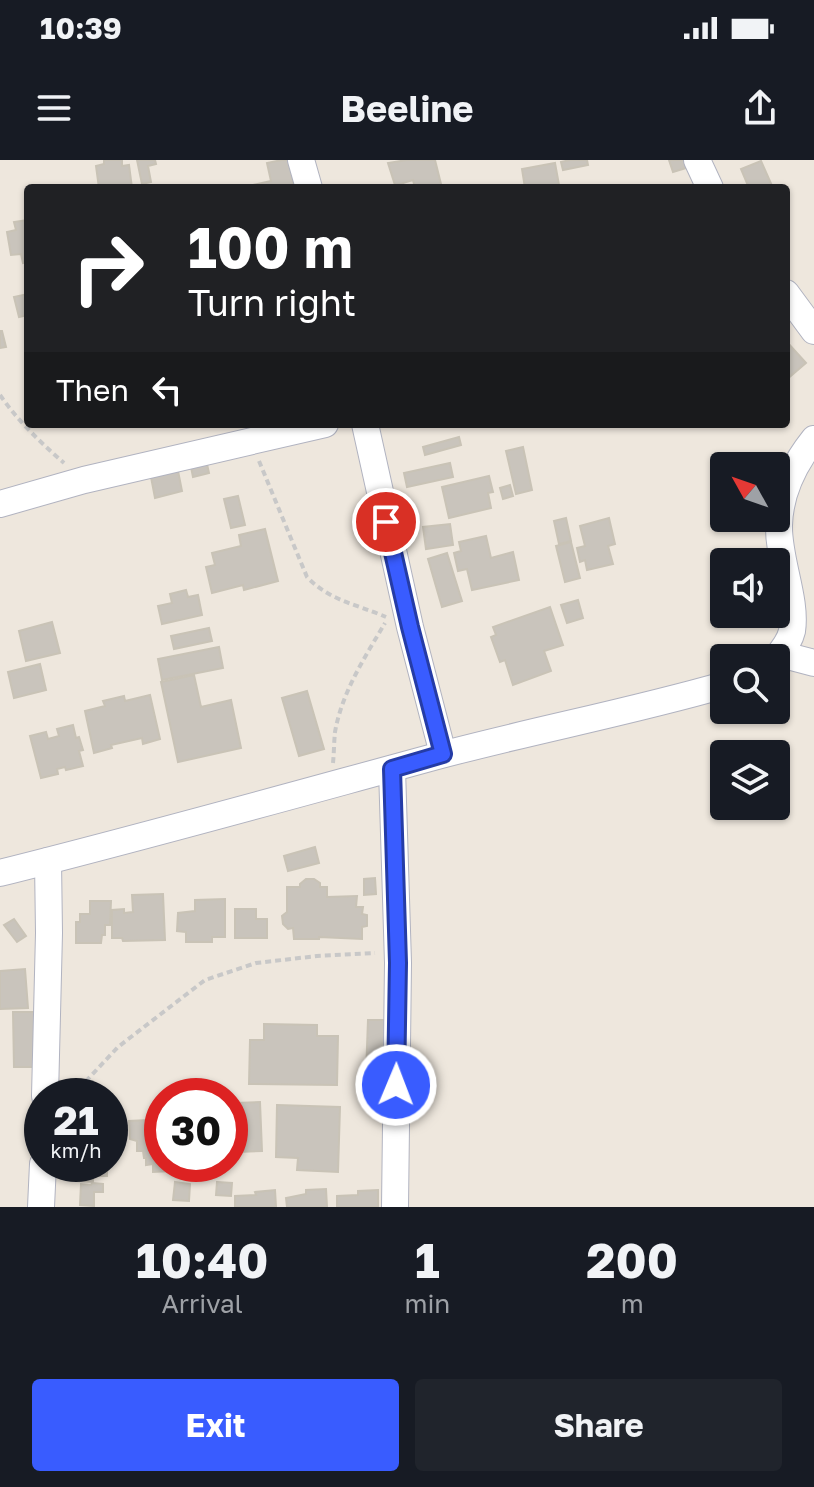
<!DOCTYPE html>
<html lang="en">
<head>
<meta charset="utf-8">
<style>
  :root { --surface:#171b24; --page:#20242c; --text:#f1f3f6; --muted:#9ea1a6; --accent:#395cff }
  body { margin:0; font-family:"Golos Text",sans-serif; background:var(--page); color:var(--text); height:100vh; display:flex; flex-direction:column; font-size:30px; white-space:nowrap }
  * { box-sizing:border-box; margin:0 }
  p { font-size:26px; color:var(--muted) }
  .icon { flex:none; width:44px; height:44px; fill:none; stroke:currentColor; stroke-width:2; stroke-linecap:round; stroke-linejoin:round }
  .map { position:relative; height:1047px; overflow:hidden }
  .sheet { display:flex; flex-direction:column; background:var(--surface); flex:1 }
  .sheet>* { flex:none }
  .top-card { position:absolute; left:24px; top:24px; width:766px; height:244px; border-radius:8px; box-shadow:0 2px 6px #0004; background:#202124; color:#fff; overflow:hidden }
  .needle { width:52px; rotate:310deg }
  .buttons { position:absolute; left:710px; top:292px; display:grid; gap:16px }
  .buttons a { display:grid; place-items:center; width:80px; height:80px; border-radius:8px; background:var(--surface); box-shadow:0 2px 6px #0004; font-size:40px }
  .speed { position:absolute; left:24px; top:918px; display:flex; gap:16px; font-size:40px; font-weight:700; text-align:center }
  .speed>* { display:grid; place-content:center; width:104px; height:104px; border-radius:50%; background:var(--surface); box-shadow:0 2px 6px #0004; line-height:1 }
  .speed small { font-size:20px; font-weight:400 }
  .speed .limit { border:12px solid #d22; background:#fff; color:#111 }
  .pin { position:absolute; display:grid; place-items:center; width:68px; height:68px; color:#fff; margin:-34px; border:4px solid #fff; border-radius:50%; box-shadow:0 2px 8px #0007 }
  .me { position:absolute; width:88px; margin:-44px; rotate:1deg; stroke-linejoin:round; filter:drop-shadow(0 0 6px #0008) }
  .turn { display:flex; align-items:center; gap:28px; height:168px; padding:0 32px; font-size:36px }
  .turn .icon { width:104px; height:104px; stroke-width:2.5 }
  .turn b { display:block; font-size:56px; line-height:68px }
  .then { display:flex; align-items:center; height:76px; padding:0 32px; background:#0003; gap:16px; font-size:30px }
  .eta { display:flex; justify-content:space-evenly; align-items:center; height:136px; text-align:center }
  .eta b { font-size:48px; font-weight:700; line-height:56px }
  .action { display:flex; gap:16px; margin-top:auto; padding:16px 32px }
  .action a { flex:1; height:92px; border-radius:8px; background:var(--accent); color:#fff; font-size:32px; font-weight:700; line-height:92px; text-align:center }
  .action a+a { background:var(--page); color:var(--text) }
  .status { display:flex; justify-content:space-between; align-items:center; height:56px; padding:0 40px; background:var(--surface); direction:ltr }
  .status svg { height:22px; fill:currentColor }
  header { display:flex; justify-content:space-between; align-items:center; height:104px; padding:0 32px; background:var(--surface); font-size:36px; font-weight:700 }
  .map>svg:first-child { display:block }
  .building { fill:#c9c4bc; stroke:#c9c3b6; stroke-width:2 }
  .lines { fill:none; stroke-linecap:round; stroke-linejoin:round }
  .minor-casing { stroke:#b1b3c0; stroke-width:28 }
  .path { stroke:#c8c8c8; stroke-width:4; stroke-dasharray:6 4; stroke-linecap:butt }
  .minor { stroke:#fff; stroke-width:26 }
  .route-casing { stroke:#253ca6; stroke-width:20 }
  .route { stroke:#395cff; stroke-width:14 }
</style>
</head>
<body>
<div class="status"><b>10:39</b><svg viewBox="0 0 49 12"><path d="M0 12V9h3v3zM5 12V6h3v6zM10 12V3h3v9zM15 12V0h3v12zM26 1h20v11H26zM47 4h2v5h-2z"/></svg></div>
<header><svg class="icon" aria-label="menu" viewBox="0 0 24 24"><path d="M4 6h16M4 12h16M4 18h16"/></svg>Beeline<svg class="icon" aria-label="share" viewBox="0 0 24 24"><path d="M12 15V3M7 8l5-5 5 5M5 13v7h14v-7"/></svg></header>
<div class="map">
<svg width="814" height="1047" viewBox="0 0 814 1047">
  <rect width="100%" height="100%" fill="#eee7dd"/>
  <g class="building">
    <path d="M 104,0 L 122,0 L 122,6 L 129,5 L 132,28 L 99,28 L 96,6 L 104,4 Z"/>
    <path d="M 137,0 L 155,0 L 156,4 L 148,6 L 151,22 L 142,24 Z"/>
    <path d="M 282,0 L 289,0 L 294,28 L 254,28 L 253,25 L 271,21 L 267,3 Z"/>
    <path d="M 407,0 L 435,0 L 442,28 L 415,28 L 413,20 L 403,23 L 404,28 L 402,28 L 401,24 L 395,25 L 388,3 Z"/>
    <path d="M 570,0 L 587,0 L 588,5 L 563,10 L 561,2 Z"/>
    <path d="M 669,0 L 684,0 L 686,8 L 673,12 Z"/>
    <path d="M 761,1 L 773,28 L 749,28 L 741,9 Z"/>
    <path d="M 555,3 L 559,25 L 543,28 L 525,28 L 522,9 Z"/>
    <path d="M 28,60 L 28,102 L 23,103 L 21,94 L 11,95 L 7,72 L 16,70 L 14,62 Z"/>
    <path d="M 28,134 L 28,155 L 19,157 L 14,137 Z"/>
    <path d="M 0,171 L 2,171 L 6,187 L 0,188 Z"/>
    <path d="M 786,181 L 806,203 L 786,220 Z"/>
    <path d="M 459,277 L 461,285 L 425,295 L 423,287 Z"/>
    <path d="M 523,287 L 532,330 L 516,334 L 506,291 Z"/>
    <path d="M 450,303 L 453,317 L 407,327 L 404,313 Z"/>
    <path d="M 207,304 L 209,313 L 193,317 L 191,307 Z"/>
    <path d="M 178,311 L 182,331 L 155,338 L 151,317 Z"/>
    <path d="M 489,316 L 493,332 L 488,333 L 491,348 L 449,358 L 442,327 Z"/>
    <path d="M 510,325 L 513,336 L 503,339 L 500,328 Z"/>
    <path d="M 238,336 L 245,365 L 231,368 L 224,339 Z"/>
    <path d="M 566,358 L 571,381 L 559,384 L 554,361 Z"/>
    <path d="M 609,358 L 615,384 L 608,386 L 613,404 L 587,410 L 585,400 L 580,402 L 577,388 L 585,386 L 580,366 Z"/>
    <path d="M 450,364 L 453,385 L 426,389 L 423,367 Z"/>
    <path d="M 265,369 L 278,421 L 244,430 L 243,425 L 212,433 L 206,407 L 215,405 L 212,393 L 241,386 L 239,375 Z"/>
    <path d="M 486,376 L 491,398 L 513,392 L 519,420 L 472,430 L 467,409 L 458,411 L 454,393 L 461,391 L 459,382 Z"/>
    <path d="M 571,382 L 580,418 L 565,422 L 556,386 Z"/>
    <path d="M 447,393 L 462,441 L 442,447 L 428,399 Z"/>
    <path d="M 186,430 L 188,437 L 198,435 L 202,455 L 162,464 L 158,446 L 172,443 L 170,434 Z"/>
    <path d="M 578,440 L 583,458 L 567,463 L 561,445 Z"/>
    <path d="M 550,447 L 563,485 L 544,491 L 551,511 L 513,525 L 505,500 L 500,502 L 491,477 L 496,475 L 493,467 Z"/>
    <path d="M 52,462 L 60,493 L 26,501 L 19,471 Z"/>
    <path d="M 209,468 L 212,481 L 174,489 L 171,476 Z"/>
    <path d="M 219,487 L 223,508 L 162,520 L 158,499 Z"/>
    <path d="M 40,504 L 46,530 L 14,538 L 8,512 Z"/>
    <path d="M 194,515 L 201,547 L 231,540 L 241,588 L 178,602 L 161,522 Z"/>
    <path d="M 307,531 L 324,589 L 299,596 L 282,538 Z"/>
    <path d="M 150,535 L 160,579 L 143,584 L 142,578 L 111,585 L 112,588 L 94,593 L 85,551 L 105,546 L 103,541 L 124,536 L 125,541 Z"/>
    <path d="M 73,565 L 76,578 L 79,577 L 83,590 L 79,591 L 83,606 L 66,610 L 65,607 L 57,609 L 58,614 L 41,618 L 30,576 L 46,572 L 48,579 L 59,576 L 57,569 Z"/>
    <path d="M 315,687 L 319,703 L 288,711 L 284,696 Z"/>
    <path d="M 375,718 L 376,734 L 364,735 L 364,719 Z"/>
    <path d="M 306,719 L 314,719 L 320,723 L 320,727 L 327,727 L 327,737 L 357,736 L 356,747 L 363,747 L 362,754 L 367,755 L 367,766 L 362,767 L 362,779 L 319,777 L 319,779 L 294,779 L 293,768 L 288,769 L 283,764 L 282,756 L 287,752 L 287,727 L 300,727 L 300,724 Z"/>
    <path d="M 163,734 L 165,780 L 123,781 L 122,778 L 112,778 L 112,750 L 124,749 L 124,753 L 133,752 L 132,735 Z"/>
    <path d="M 225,739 L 225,777 L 212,777 L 212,782 L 186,782 L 186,772 L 177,771 L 178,753 L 195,751 L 195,740 Z"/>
    <path d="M 90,741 L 111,741 L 110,765 L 105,765 L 105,775 L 102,775 L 101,783 L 76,783 L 76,762 L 80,762 L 80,754 L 90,754 Z"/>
    <path d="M 235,749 L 256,749 L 256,759 L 267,759 L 267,778 L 235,778 Z"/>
    <path d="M 14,759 L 26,776 L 17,782 L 4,765 Z"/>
    <path d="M 25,809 L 28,848 L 0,849 L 0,811 Z"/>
    <path d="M 13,852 L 35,852 L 35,907 L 14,907 Z"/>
    <path d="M 368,860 L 385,860 L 384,915 L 366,914 Z"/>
    <path d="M 264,864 L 317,865 L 317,876 L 338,876 L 337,925 L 249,924 L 250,880 L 264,880 Z"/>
    <path d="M 260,942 L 262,991 L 238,992 L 236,943 Z"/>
    <path d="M 277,945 L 340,947 L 338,1012 L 297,1010 L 298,998 L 276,997 Z"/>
    <path d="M 162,956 L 162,1004 L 189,1004 L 178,1013 L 171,1009 L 171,1011 L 153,1012 L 153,1004 L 146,1005 L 146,998 L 144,998 L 143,991 L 137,991 L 137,981 L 130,979 L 129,961 L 149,960 L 149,957 Z"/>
    <path d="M 77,1004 L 93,1004 L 93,1022 L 77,1021 Z"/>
    <rect x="95" y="1004" width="12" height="12"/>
    <path d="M 175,1022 L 190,1024 L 189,1041 L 173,1040 Z"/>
    <path d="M 217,1022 L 232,1023 L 231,1036 L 216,1035 Z"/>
    <path d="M 92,1023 L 103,1024 L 103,1032 L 94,1032 L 94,1046 L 80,1045 L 81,1024 L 91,1025 Z"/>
    <path d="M 326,1029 L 327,1047 L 287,1047 L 286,1038 L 306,1034 L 306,1030 Z"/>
    <path d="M 275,1030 L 276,1047 L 235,1047 L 235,1036 L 256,1035 L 255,1032 Z"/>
    <path d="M 378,1030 L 378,1047 L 337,1047 L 337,1036 L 358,1035 L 358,1031 Z"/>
  </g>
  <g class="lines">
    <defs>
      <g id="minor">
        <path d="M 301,0 L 309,28"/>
        <path d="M 697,0 L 710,28"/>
        <path d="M 786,133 L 814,171"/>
        <path d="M 365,264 L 410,467 L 443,594"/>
        <path d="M 0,344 L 84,320 L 325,264"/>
        <path d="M 780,494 L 814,503"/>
        <path d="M 776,498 C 782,491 790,480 792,471 C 797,439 778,399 779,365 C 780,332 794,304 814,279"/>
        <path d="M 392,609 L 398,803 L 395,1047"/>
        <path d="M 0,713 C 148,676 294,635 441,595 C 535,570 630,552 724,525"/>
        <path d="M 45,936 L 49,773 L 48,701"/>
        <path d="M 41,1047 L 43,1004"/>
      </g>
    </defs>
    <use href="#minor" class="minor-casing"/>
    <g class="path">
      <path d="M 0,235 C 18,261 40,282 64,303"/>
      <path d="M 259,301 L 307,417 C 330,441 356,444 386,457"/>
      <path d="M 333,603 C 334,593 334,582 335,572 C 342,532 365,497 385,463"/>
      <path d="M 72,936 L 118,887 L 205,820 L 256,803 L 317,796 L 375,793"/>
    </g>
    <use href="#minor" class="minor"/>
  </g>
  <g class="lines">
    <defs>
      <path id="route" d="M 386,362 L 410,467 L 443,594 L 392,609 L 398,803 L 396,925"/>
    </defs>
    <use href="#route" class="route-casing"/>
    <use href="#route" class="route"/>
  </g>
</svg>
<div class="buttons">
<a><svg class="needle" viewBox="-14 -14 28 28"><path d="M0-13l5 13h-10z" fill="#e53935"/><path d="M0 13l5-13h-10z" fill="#9ea1a6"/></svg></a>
<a><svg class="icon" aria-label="sound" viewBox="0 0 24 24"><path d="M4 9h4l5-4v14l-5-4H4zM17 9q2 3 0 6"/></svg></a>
<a><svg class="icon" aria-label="search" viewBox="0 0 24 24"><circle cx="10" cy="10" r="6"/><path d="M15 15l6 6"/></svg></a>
<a><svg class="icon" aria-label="layers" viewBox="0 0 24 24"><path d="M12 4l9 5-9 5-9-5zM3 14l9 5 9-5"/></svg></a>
</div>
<div class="speed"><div>21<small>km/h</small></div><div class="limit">30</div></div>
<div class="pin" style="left:386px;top:362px;background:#d93025"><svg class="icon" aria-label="arrive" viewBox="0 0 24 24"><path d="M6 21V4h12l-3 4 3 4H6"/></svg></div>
<svg class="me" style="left:396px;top:925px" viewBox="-20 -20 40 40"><circle r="17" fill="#395cff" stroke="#fff" stroke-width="3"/><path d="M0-11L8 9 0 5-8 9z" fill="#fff"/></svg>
<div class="top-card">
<div class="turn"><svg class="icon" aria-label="right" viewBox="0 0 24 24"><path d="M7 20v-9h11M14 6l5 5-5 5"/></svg><div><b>100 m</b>Turn right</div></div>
<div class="then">Then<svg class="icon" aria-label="left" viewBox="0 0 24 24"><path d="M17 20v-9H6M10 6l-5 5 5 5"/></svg></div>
</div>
</div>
<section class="sheet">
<div class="eta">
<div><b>10:40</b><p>Arrival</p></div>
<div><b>1</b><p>min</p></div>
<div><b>200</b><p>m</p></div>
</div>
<div class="action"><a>Exit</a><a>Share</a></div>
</section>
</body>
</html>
